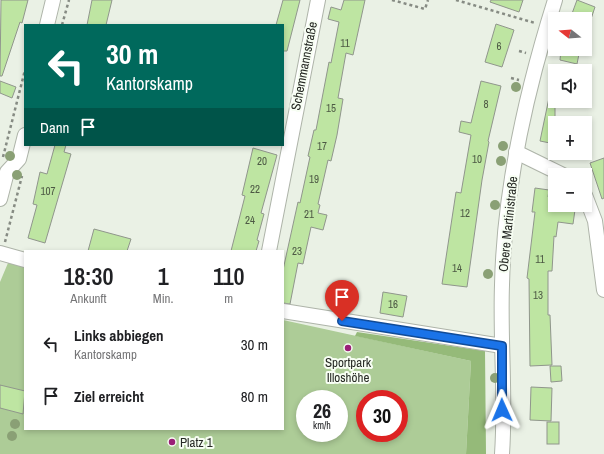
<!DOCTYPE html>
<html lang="de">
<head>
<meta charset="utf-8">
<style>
  :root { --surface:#fff; --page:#f2f2f2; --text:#202124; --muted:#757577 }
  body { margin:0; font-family:"Archivo Narrow",sans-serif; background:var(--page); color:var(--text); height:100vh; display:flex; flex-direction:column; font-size:15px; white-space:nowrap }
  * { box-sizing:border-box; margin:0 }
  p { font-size:13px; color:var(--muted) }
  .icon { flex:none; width:22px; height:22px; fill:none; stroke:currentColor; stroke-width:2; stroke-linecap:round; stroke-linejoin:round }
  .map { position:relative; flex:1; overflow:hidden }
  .side { position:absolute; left:24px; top:250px; width:260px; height:180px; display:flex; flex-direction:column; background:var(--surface); border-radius:0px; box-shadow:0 2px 6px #0003 }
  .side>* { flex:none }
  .hud { position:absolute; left:24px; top:24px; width:260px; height:122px; border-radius:0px; box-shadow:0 2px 6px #0003; background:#00695c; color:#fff; overflow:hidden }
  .needle { width:26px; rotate:287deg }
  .controls { position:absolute; left:548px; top:12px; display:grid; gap:8px }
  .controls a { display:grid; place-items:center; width:44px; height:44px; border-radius:0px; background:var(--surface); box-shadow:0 2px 6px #0003; font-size:20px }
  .speed { position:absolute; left:296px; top:390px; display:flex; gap:8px; font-size:20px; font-weight:700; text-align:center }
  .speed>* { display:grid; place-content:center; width:52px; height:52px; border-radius:50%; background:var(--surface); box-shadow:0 2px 6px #0003; line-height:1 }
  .speed small { font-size:10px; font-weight:400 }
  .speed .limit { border:6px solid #d22; background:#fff; color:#111 }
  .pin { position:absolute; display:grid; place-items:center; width:34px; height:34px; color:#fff; margin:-41px -17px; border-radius:50% 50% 50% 0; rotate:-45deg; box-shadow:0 0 4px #0007 }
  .pin .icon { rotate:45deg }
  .me { position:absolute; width:44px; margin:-22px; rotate:359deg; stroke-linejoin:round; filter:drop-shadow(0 0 3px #0008) }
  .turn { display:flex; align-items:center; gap:14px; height:84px; padding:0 16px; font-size:18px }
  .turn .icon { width:52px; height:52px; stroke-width:2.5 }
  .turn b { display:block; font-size:28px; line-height:34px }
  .then { display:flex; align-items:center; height:38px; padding:0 16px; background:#0003; gap:8px; font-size:15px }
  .eta { display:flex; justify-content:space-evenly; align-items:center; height:68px; text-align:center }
  .eta b { font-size:24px; font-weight:600; line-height:28px }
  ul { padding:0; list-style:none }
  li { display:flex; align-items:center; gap:12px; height:52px; padding:0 16px }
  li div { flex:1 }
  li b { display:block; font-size:15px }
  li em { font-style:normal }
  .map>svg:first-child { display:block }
  .green { fill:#adcc97; fill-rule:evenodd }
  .forest { fill:#95ba79 }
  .building { fill:#bee5a2; stroke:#90968c }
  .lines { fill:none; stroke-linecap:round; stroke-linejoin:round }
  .minor-casing { stroke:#aeb4a9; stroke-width:16 }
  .path { stroke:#868b83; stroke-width:2.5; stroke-dasharray:3 3; stroke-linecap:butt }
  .minor { stroke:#fff; stroke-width:14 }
  .tree { fill:#8aa075 }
  .route-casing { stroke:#114b97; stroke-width:10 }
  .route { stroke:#1a73e8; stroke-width:7 }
  .poi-dot { fill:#9a1f77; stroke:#f7fef3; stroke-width:1.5 }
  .labels { text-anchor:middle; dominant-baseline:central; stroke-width:4; stroke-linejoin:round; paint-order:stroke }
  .number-label { font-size:11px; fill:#4d5944 }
  .street-label { font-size:13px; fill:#272a25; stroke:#f7fef3 }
  .poi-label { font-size:13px; fill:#272a25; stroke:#f7fef3 }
</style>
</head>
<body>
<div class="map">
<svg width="604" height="454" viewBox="0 0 604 454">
  <rect width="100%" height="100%" fill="#eaf1e5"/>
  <path class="green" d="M 8,263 L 25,267 L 25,429 L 283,429 L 283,320 L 471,361 L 466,454 L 0,454 L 0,282 ZM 305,399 L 339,399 L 339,433 L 305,433 ZM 365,399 L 399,399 L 399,433 L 365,433 Z"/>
  <path class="forest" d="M 357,332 L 485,351 L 486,454 L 466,454 L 471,361 L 355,336 Z"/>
  <g class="building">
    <path d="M 1,0 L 28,0 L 22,23 L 20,22 L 2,76 L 0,76 Z"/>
    <path d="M 92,0 L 112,0 L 106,25 L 87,25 Z"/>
    <path d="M 283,0 L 300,0 L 287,51 L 283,51 L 283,25 L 276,25 Z"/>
    <path d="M 344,0 L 365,0 L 353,55 L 346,53 L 338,98 L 343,99 L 337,135 L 331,161 L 328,160 L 318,204 L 320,205 L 318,213 L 327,215 L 323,230 L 311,227 L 303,264 L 298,263 L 290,304 L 283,303 L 283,270 L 298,202 L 300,203 L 310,157 L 308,156 L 314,130 L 316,130 L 329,62 L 331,63 L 339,22 L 328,19 L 331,7 L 341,10 Z"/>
    <path d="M 491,0 L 523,0 L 519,12 L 490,2 Z"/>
    <path d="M 577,0 L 595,7 L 591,19 L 570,19 Z"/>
    <path d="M 496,24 L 514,30 L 502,67 L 485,62 Z"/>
    <path d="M 561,49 L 580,49 L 577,64 L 560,60 Z"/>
    <path d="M 0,81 L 16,87 L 12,98 L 0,93 Z"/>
    <path d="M 481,81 L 501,86 L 488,141 L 489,142 L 482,180 L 467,287 L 442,284 L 456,192 L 461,193 L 471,135 L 459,132 L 461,121 L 471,123 Z"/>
    <path d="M 550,93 L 555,94 L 555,144 L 540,141 Z"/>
    <path d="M 55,145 L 66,145 L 64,152 L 71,154 L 45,243 L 28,238 L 37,205 L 33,204 L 40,172 L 47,174 Z"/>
    <path d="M 253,148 L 277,155 L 261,213 L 264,214 L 257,240 L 259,241 L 256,251 L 231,251 L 245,196 L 242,195 Z"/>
    <path d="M 604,158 L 604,198 L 602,199 L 590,163 Z"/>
    <path d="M 535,188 L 549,190 L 548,197 L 555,198 L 555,205 L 560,205 L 559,208 L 575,210 L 573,224 L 558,222 L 556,237 L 554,236 L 552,271 L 548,271 L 548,315 L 550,315 L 552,365 L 530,366 L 529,279 L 527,278 L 535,212 L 532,212 Z"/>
    <path d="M 94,229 L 131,239 L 127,251 L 88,251 Z"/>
    <path d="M 383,292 L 407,296 L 403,317 L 380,313 Z"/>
    <path d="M 550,366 L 561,366 L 562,381 L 551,382 Z"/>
    <path d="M 0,385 L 25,391 L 23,414 L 0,408 Z"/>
    <path d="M 531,387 L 552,388 L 551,421 L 530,420 Z"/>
    <rect x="547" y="422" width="12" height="22"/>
  </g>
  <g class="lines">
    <defs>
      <g id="minor">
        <path d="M 47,25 L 53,0"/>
        <path d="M 516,152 L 563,175"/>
        <path d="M 585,195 L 595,221 L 604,290"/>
        <path d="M 0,199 L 7,172 L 19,159 L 25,135"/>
        <path d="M 269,251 L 318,0"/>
        <path d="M 0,253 L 25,260"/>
        <path d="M 283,311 L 502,346"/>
        <path d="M 502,454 C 506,398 500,341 502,285 C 504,188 526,92 555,0"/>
      </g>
    </defs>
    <use href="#minor" class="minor-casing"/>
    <g class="path">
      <path d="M 392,0 L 425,9 L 428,0"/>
      <path d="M 456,0 L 535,23"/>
      <path d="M 62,25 L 69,0"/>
      <path d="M 519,51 L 526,53"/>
      <path d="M 511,78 L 519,80"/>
      <path d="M 3,157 L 25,70"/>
      <path d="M 5,242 L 22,176"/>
    </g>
    <use href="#minor" class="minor"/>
  </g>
  <g class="tree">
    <circle cx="516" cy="87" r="5"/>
    <circle cx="503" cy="146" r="5"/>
    <circle cx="10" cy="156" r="5"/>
    <circle cx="501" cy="161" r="5"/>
    <circle cx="17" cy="175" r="5"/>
    <circle cx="495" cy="205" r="5"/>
    <circle cx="488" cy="274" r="5"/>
    <circle cx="495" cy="378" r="5"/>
    <circle cx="15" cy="424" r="5"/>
    <circle cx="12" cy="436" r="5"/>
  </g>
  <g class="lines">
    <defs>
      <path id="route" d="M 342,321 L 502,346 L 502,410"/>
    </defs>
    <use href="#route" class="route-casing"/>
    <use href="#route" class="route"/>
  </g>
  <g class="poi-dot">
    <circle cx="348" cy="348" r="4"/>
    <circle cx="172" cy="442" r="4"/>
  </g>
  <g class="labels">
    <g class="number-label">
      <text x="345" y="43">11</text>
      <text x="499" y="46">6</text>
      <text x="486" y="104">8</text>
      <text x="331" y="108">15</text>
      <text x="322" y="146">17</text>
      <text x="477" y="159">10</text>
      <text x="262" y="161">20</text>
      <text x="314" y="179">19</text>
      <text x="255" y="189">22</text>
      <text x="48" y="191">107</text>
      <text x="465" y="213">12</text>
      <text x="309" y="214">21</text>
      <text x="250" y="220">24</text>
      <text x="297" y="251">23</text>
      <text x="540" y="259">11</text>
      <text x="457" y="268">14</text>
      <text x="538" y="295">13</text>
      <text x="393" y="304">16</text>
    </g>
    <g class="street-label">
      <text transform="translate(304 66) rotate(-79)">Schemmannstraße</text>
      <text transform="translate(508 224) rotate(-84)">Obere Martinistraße</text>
    </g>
    <g class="poi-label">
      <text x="348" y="362">Sportpark<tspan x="348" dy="15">Illoshöhe</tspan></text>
      <text x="180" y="442" text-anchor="start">Platz 1</text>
    </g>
  </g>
</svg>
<div class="controls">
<a><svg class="needle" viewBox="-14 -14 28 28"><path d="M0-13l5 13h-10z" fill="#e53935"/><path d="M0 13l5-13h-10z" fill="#757577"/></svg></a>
<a><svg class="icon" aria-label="sound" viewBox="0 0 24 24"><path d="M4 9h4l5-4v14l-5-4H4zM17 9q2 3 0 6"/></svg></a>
<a>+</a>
<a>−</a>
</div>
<div class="speed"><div>26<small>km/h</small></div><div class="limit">30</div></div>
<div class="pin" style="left:342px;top:321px;background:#d93025"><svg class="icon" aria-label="arrive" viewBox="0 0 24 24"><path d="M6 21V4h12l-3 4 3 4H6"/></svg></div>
<svg class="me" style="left:502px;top:410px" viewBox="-20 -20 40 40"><path d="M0-17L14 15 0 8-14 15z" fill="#1a73e8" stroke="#fff" stroke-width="4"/></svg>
<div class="hud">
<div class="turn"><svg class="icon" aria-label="left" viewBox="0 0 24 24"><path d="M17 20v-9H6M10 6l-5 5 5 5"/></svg><div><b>30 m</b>Kantorskamp</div></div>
<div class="then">Dann<svg class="icon" aria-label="arrive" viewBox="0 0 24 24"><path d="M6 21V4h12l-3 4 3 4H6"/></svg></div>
</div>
<section class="side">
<div class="eta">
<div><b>18:30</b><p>Ankunft</p></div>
<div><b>1</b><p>Min.</p></div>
<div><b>110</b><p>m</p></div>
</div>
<ul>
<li><svg class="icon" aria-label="left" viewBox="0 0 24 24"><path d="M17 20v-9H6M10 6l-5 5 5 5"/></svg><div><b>Links abbiegen</b><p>Kantorskamp</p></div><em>30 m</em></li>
<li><svg class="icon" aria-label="arrive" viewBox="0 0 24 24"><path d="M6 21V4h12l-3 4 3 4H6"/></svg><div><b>Ziel erreicht</b></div><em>80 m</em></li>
</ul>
</section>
</div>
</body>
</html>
